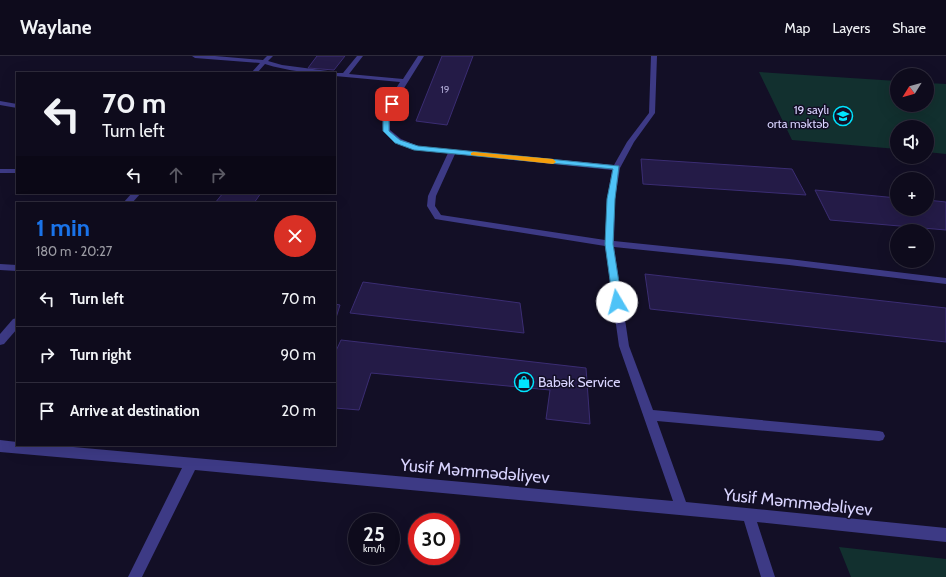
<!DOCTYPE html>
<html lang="en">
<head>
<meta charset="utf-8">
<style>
  :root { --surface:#0e0b1c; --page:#1c1929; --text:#f1f3f6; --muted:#9b9ba3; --line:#2e2b3b; --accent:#1a73e8 }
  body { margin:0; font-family:Cabin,sans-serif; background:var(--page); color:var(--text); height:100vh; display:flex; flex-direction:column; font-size:15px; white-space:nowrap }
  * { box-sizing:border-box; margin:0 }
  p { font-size:13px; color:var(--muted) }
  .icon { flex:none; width:22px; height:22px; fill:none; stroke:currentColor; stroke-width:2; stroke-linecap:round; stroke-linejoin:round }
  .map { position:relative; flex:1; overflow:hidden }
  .details { position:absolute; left:16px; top:146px; width:320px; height:244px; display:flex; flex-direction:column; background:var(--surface); border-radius:0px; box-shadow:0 4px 16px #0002,0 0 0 1px var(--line) }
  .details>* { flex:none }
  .top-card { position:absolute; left:16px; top:16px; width:320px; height:122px; border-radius:0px; box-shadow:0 4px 16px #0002,0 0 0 1px var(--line); background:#0e0b1c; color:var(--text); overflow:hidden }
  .needle { width:26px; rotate:233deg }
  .fabs { position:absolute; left:890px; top:12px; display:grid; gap:8px }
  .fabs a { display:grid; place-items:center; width:44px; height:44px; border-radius:50%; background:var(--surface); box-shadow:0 4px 16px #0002,0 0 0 1px var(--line); font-size:20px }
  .speed { position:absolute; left:348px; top:457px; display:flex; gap:8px; font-size:20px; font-weight:700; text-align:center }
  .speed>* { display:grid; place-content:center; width:52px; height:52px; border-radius:50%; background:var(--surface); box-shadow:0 4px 16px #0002,0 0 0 1px var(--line); line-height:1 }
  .speed small { font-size:10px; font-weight:400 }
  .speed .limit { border:6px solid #d22; background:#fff; color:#111 }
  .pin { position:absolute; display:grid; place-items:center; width:34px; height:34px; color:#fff; margin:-17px; border-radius:8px; box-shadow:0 2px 6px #0006 }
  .me { position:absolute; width:44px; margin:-22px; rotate:352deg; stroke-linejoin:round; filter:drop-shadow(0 0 3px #0008) }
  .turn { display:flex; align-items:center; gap:14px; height:84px; padding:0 20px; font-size:18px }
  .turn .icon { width:52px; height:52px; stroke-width:2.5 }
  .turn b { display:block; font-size:28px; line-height:34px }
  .lanes { display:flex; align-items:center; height:38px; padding:0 20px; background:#0003; justify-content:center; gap:20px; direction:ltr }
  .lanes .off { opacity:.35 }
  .round { display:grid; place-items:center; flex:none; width:42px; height:42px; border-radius:21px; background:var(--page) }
  .overview { display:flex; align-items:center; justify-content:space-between; height:68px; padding:0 20px }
  h1 { font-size:24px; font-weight:700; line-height:30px; color:var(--accent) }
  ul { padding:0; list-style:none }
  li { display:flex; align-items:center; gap:12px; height:56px; padding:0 20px; border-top:1px solid var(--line) }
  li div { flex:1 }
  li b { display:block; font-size:15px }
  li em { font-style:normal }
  header { display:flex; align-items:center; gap:24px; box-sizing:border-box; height:56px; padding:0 20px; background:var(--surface); border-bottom:1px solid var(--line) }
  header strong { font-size:19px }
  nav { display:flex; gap:22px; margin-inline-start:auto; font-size:14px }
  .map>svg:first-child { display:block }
  .green { fill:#12302f }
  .building { fill:#241b47; stroke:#3b2d73 }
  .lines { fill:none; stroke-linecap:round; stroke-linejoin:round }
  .minor { fill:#3d3a85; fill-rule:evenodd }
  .route { fill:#4fc3f7; stroke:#337fa1 }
  .slow { fill:#f59e0b }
  .labels { text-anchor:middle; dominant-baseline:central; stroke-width:3; stroke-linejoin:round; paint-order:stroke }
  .far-number-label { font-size:10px; fill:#aca6d1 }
  .far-poi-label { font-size:12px; fill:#d9d4ff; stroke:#130f26; text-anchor:end }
  .poi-label { font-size:14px; fill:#d9d4ff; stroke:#130f26; text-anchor:start }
  .near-street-label { font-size:17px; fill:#d9d4ff; stroke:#130f26 }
</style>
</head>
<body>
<header>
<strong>Waylane</strong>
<nav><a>Map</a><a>Layers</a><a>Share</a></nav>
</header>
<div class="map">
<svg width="946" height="521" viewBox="0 0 946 521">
  <rect width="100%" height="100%" fill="#130f26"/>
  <g class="green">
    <path d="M 759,16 L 897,25 L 897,49 L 927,49 L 927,27 L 946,28 L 946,98 L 927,96 L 927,71 L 897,71 L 897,93 L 792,84 Z"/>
    <path d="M 839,491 L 946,503 L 946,521 L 851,521 Z"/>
  </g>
  <g class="building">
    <path d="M 317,0 L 345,0 L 334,14 L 308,12 Z"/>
    <path d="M 442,0 L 473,0 L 447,69 L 416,65 Z"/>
    <path d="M 641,103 L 792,113 L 806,139 L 643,128 Z"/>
    <path d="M 815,134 L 897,142 L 897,153 L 927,153 L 927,144 L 946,146 L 946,174 L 830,164 Z"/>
    <path d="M 223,137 L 261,137 L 254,147 L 215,147 Z"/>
    <path d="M 645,218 L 946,252 L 946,286 L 650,253 Z"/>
    <path d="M 363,226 L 520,247 L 524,277 L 350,257 Z"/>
    <path d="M 335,248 L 340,249 L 335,265 Z"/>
    <path d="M 341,284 L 586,312 L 590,368 L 546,363 L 550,334 L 371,317 L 359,354 L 335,352 L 335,297 Z"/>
  </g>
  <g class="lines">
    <g class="minor">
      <path d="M 192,0 L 215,0 L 263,4 L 267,0 L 273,0 L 268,5 L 282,9 L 328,15 L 331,17 C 309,17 287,15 265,8 L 257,17 L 251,17 L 260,7 L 195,2 Z"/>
      <path d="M 357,0 L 363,0 L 349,18 L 403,23 L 418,0 L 424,0 L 396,45 L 390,65 L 390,74 L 401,83 L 418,90 L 614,109 L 627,86 L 649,57 L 651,0 L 657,0 L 655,57 L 634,86 L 620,112 L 615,143 L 614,185 L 789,203 L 946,222 L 946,228 L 789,209 L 614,191 L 629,290 L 653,354 L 879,375 L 883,376 L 885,380 L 883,384 L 879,385 L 657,365 L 686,446 L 946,472 L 946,486 L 757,466 L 775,521 L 761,521 L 744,465 L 195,414 L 142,521 L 128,521 L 182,412 L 0,396 L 0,384 L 17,386 L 17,389 L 51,389 L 673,445 L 619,290 L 605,190 L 435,163 L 427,150 L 428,140 L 448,97 C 421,95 405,95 384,76 C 378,61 392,39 400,26 L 335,20 L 335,17 L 333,17 L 343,17 ZM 455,98 L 612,114 L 607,143 L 605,184 L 441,159 L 435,150 L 436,140 Z"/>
      <path d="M 0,45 L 17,48 L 17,52 L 0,49 Z"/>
      <rect x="0" y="113" width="17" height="4"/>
      <path d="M 132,137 L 141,137 L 132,147 L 123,147 Z"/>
      <path d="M 0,208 L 17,209 L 17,215 L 0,214 Z"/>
      <path d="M 17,262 L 17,273 L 4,288 L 0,289 L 0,278 L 13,263 Z"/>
    </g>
  </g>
  <path class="route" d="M 390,47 L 395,48 L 389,63 L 389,75 L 400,84 L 418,90 L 619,110 L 615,143 L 613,188 L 622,246 L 621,248 L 617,249 L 613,246 L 605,188 L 607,143 L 613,113 L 414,94 L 395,87 L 383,75 L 383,63 Z"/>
  <path class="slow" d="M 473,96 L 553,103 L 556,106 L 553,108 L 471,99 L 471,97 Z"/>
  <defs>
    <symbol id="school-ring" viewBox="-11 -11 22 22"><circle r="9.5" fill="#130f26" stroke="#00e5ff" stroke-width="1.5"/><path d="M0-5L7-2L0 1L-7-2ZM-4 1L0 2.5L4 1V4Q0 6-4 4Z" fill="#00e5ff"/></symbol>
    <symbol id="shop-ring" viewBox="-11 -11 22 22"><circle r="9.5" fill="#130f26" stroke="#00e5ff" stroke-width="1.5"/><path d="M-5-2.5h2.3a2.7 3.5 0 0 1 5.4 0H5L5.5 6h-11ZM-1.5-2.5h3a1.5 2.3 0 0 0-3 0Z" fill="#00e5ff"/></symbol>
  </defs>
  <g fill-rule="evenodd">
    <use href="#school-ring" x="832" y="49" width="22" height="22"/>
    <use href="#shop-ring" x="513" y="315" width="22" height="22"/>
  </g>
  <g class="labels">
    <g class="far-number-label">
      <text x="445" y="33">19</text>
    </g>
    <g class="far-poi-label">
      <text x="829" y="53">19 saylı<tspan x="829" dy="14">orta məktəb</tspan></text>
    </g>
    <g class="poi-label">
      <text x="538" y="326">Babək Service</text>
    </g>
    <g class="near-street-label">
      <text transform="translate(475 415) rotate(5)">Yusif Məmmədəliyev</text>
      <text transform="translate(798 446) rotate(6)">Yusif Məmmədəliyev</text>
    </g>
  </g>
</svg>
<div class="fabs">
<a><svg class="needle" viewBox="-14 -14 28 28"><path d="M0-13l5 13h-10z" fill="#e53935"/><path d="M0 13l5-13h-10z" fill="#9b9ba3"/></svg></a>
<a><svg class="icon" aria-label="sound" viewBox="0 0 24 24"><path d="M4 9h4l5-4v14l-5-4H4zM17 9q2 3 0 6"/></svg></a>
<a>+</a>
<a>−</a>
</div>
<div class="speed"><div>25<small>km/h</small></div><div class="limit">30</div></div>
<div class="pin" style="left:392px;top:48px;background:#d93025"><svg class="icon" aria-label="arrive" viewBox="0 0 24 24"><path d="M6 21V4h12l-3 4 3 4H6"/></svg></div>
<svg class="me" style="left:617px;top:246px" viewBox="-20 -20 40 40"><circle r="19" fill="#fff"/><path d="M0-13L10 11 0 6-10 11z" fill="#4fc3f7"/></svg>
<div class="top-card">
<div class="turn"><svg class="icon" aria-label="left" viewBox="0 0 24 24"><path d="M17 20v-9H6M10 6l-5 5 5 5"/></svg><div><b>70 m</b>Turn left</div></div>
<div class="lanes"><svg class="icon" aria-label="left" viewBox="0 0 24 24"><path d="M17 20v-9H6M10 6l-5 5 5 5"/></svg><svg class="icon off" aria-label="ahead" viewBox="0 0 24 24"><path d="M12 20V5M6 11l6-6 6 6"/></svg><svg class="icon off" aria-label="right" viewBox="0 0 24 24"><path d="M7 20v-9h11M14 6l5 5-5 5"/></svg></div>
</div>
<section class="details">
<div class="overview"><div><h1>1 min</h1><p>180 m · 20:27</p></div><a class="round" style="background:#d93025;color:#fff"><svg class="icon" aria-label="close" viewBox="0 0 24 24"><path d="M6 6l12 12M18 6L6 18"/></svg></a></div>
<ul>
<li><svg class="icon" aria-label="left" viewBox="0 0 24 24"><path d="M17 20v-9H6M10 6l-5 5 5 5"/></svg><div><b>Turn left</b></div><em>70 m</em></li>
<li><svg class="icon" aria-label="right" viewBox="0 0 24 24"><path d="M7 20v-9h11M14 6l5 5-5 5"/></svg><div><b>Turn right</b></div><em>90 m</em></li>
<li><svg class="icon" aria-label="arrive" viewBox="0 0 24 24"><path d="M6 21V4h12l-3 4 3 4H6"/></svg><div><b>Arrive at destination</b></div><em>20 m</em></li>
</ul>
</section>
</div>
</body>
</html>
